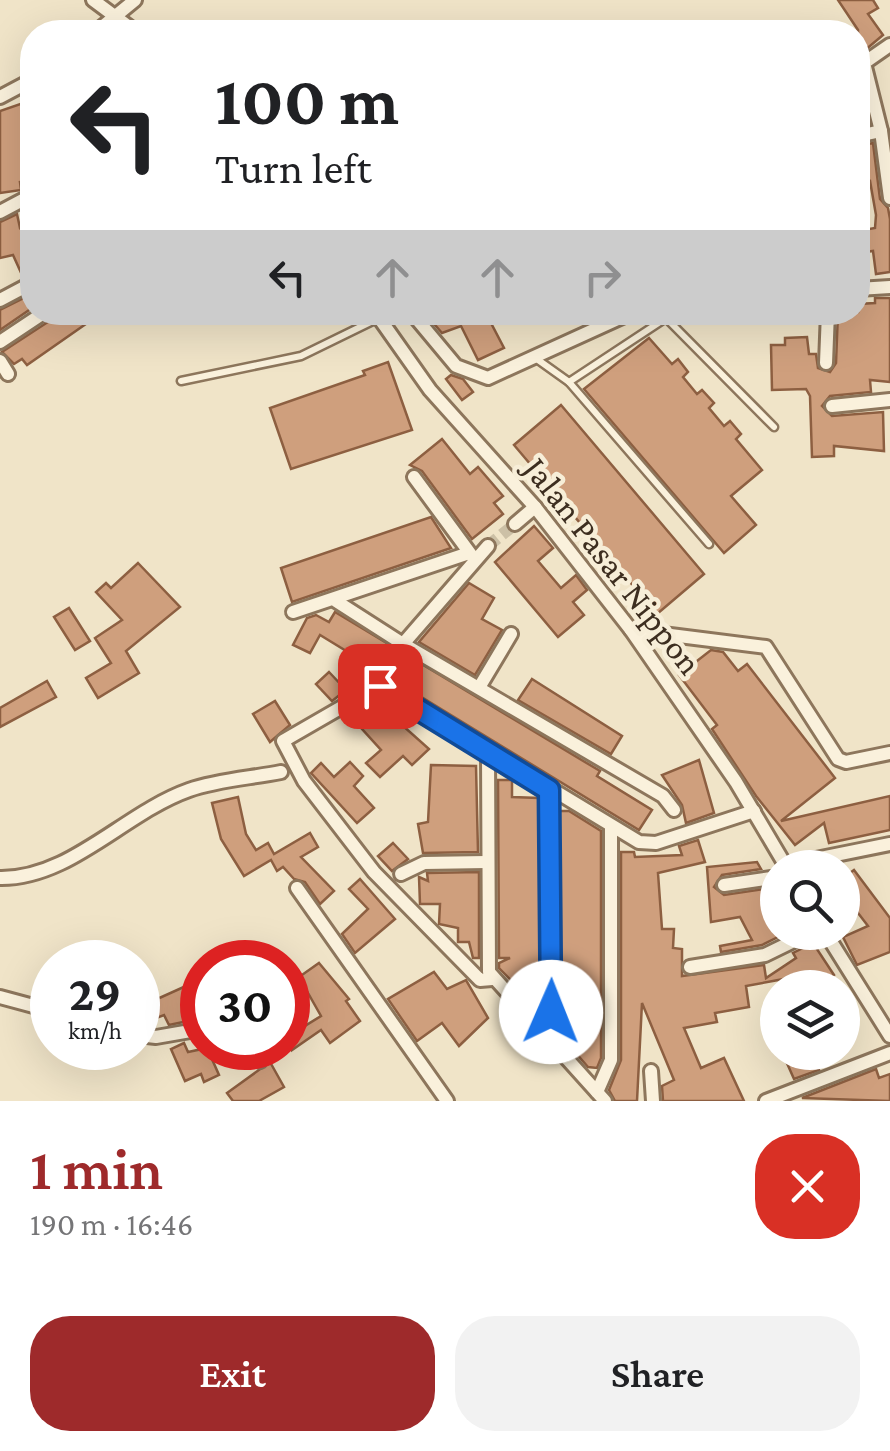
<!DOCTYPE html>
<html lang="en">
<head>
<meta charset="utf-8">
<style>
  :root { --surface:#fff; --page:#f2f2f2; --text:#202124; --muted:#757577; --accent:#9e2a2b }
  body { margin:0; font-family:"Crimson Pro",serif; background:var(--page); color:var(--text); height:100vh; display:flex; flex-direction:column; font-size:38px; white-space:nowrap }
  * { box-sizing:border-box; margin:0 }
  p { font-size:32px; color:var(--muted) }
  .icon { flex:none; width:55px; height:55px; fill:none; stroke:currentColor; stroke-width:2; stroke-linecap:round; stroke-linejoin:round }
  .map { position:relative; height:1101px; overflow:hidden }
  .details { display:flex; flex-direction:column; background:var(--surface); flex:1 }
  .details>* { flex:none }
  .top-card { position:absolute; left:20px; top:20px; width:850px; height:305px; border-radius:40px; box-shadow:0 10px 40px #0002; background:#fff; color:var(--text); overflow:hidden }
  .controls { position:absolute; left:760px; top:850px; display:grid; gap:20px }
  .controls a { display:grid; place-items:center; width:100px; height:100px; border-radius:50%; background:var(--surface); box-shadow:0 10px 40px #0002; font-size:50px }
  .speed { position:absolute; left:30px; top:940px; display:flex; gap:20px; font-size:50px; font-weight:700; text-align:center }
  .speed>* { display:grid; place-content:center; width:130px; height:130px; border-radius:50%; background:var(--surface); box-shadow:0 10px 40px #0002; line-height:1 }
  .speed small { font-size:25px; font-weight:400 }
  .speed .limit { border:15px solid #d22; background:#fff; color:#111 }
  .pin { position:absolute; display:grid; place-items:center; width:85px; height:85px; color:#fff; margin:-42px; border-radius:20px; box-shadow:0 5px 15px #0006 }
  .me { position:absolute; width:110px; margin:-55px; rotate:1deg; stroke-linejoin:round; filter:drop-shadow(0 0 8px #0008) }
  .turn { display:flex; align-items:center; gap:35px; height:210px; padding:0 30px; font-size:45px }
  .turn .icon { width:130px; height:130px; stroke-width:2.5 }
  .turn b { display:block; font-size:70px; line-height:85px }
  .lanes { display:flex; align-items:center; height:95px; padding:0 30px; background:#0003; justify-content:center; gap:50px; direction:ltr }
  .lanes .off { opacity:.35 }
  .round { display:grid; place-items:center; flex:none; width:105px; height:105px; border-radius:40px; background:var(--page) }
  .summary { display:flex; align-items:center; justify-content:space-between; height:170px; padding:0 30px }
  h1 { font-size:60px; font-weight:600; line-height:75px; color:var(--accent) }
  .cta { display:flex; gap:20px; margin-top:auto; padding:20px 30px }
  .cta a { flex:1; height:115px; border-radius:40px; background:var(--accent); color:#fff; font-size:40px; font-weight:600; line-height:115px; text-align:center }
  .cta a+a { background:var(--page); color:var(--text) }
  .map>svg:first-child { display:block }
  .building { fill:#cf9f7d; stroke:#8d5f41; stroke-width:2.5 }
  .lines { fill:none; stroke-linecap:round; stroke-linejoin:round }
  .street-tunnel { stroke:#ccc0a6; stroke-width:12; stroke-dasharray:12 6; stroke-linecap:butt }
  .lane-casing { stroke:#8d765c; stroke-width:11 }
  .street-casing { stroke:#8d765c; stroke-width:18 }
  .lane { stroke:#faf1dc; stroke-width:6 }
  .street { stroke:#faf1dc; stroke-width:12 }
  .route-casing { stroke:#114b97; stroke-width:25 }
  .route { stroke:#1a73e8; stroke-width:18 }
  .labels { text-anchor:middle; dominant-baseline:central; stroke-width:9; stroke-linejoin:round; paint-order:stroke }
  .street-label { font-size:35px; fill:#3d2e20; stroke:#f7eed8 }
</style>
</head>
<body>
<div class="map">
<svg width="890" height="1101" viewBox="0 0 890 1101">
  <rect width="100%" height="100%" fill="#f0e4c8"/>
  <g class="building">
    <path d="M 838,0 L 873,0 L 878,8 L 868,14 L 883,35 L 858,56 L 858,30 Z"/>
    <path d="M 32,100 L 32,180 L 20,182 L 21,190 L 0,193 L 0,111 Z"/>
    <path d="M 873,143 L 880,199 L 888,208 L 890,219 L 890,272 L 876,274 L 873,251 L 858,253 L 858,231 L 875,228 L 876,215 L 870,181 L 862,182 L 858,146 Z"/>
    <path d="M 17,214 L 20,228 L 32,223 L 32,241 L 23,244 L 32,273 L 23,277 L 13,255 L 0,258 L 0,222 Z"/>
    <path d="M 32,294 L 32,308 L 0,330 L 0,310 Z"/>
    <path d="M 875,298 L 890,298 L 890,382 L 870,380 L 871,392 L 830,396 L 822,406 L 832,416 L 883,412 L 884,451 L 834,446 L 834,456 L 812,457 L 810,396 L 806,389 L 772,390 L 771,345 L 785,345 L 785,338 L 807,337 L 809,354 L 816,354 L 818,368 L 830,372 L 836,363 L 838,312 L 858,312 L 858,304 L 875,303 Z"/>
    <path d="M 55,312 L 103,312 L 27,365 L 22,359 L 14,364 L 2,352 L 51,320 Z"/>
    <path d="M 424,312 L 512,312 L 491,323 L 504,348 L 478,360 L 461,326 L 442,333 Z"/>
    <path d="M 649,338 L 672,364 L 678,359 L 688,372 L 683,377 L 697,394 L 702,390 L 714,403 L 709,408 L 724,426 L 730,421 L 741,434 L 736,439 L 762,470 L 731,496 L 756,525 L 724,553 L 584,389 Z"/>
    <path d="M 388,362 L 412,430 L 291,469 L 270,408 L 365,375 L 363,371 Z"/>
    <path d="M 451,375 L 463,379 L 473,392 L 462,400 L 446,379 Z"/>
    <path d="M 561,405 L 704,574 L 657,614 L 514,445 Z"/>
    <path d="M 442,439 L 470,474 L 478,467 L 503,496 L 494,503 L 503,514 L 472,539 L 422,471 L 410,465 Z"/>
    <path d="M 431,517 L 451,548 L 292,602 L 281,568 Z"/>
    <path d="M 534,526 L 553,548 L 538,561 L 561,588 L 576,575 L 587,590 L 573,602 L 584,615 L 558,637 L 495,562 Z"/>
    <path d="M 138,563 L 180,607 L 126,651 L 139,673 L 98,698 L 86,678 L 111,663 L 95,638 L 122,620 L 96,592 L 106,583 L 111,588 Z"/>
    <path d="M 469,583 L 494,598 L 482,619 L 502,630 L 475,675 L 419,642 Z"/>
    <path d="M 69,608 L 90,641 L 75,650 L 54,617 Z"/>
    <path d="M 335,612 L 600,771 L 597,776 L 652,810 L 639,830 L 320,635 L 310,653 L 293,645 L 307,618 L 316,615 L 329,622 Z"/>
    <path d="M 711,650 L 723,652 L 738,671 L 747,664 L 835,778 L 781,821 L 890,796 L 890,830 L 829,843 L 824,823 L 795,845 L 756,796 L 712,729 L 717,725 L 679,675 Z"/>
    <path d="M 329,672 L 346,690 L 332,701 L 316,684 Z"/>
    <path d="M 532,679 L 622,736 L 611,754 L 518,700 Z"/>
    <path d="M 47,681 L 56,697 L 0,727 L 0,708 Z"/>
    <path d="M 374,700 L 429,749 L 412,765 L 403,756 L 380,777 L 366,763 L 381,750 L 353,719 Z"/>
    <path d="M 275,701 L 290,725 L 270,742 L 253,714 Z"/>
    <path d="M 699,760 L 714,813 L 686,823 L 682,805 L 662,775 Z"/>
    <path d="M 350,762 L 363,776 L 354,786 L 374,808 L 357,823 L 311,773 L 321,763 L 334,777 Z"/>
    <path d="M 431,765 L 476,766 L 478,852 L 423,853 L 418,824 L 428,822 Z"/>
    <path d="M 498,780 L 512,780 L 512,797 L 539,798 L 540,1010 L 499,968 L 499,963 L 510,958 L 499,958 Z"/>
    <path d="M 238,797 L 246,834 L 256,850 L 268,843 L 274,854 L 310,833 L 318,847 L 301,857 L 334,891 L 320,904 L 305,882 L 294,879 L 283,867 L 277,871 L 271,860 L 244,876 L 221,839 L 212,803 Z"/>
    <path d="M 559,811 L 569,811 L 601,831 L 601,1058 L 597,1068 L 588,1067 L 575,1052 L 575,1045 L 560,1036 Z"/>
    <path d="M 698,840 L 705,862 L 658,873 L 662,929 L 674,929 L 673,948 L 682,949 L 682,976 L 764,965 L 766,978 L 796,958 L 793,953 L 813,943 L 834,975 L 819,985 L 815,979 L 801,988 L 789,988 L 784,979 L 746,986 L 749,1007 L 715,1013 L 717,1022 L 684,1028 L 701,1068 L 724,1058 L 744,1101 L 663,1101 L 662,1086 L 674,1080 L 642,1003 L 637,1101 L 615,1101 L 609,1090 L 621,1060 L 621,852 L 634,852 L 635,857 L 682,855 L 679,846 Z"/>
    <path d="M 393,843 L 408,859 L 392,871 L 378,856 Z"/>
    <path d="M 757,862 L 761,869 L 722,875 L 714,887 L 724,895 L 771,888 L 778,902 L 778,932 L 788,932 L 762,945 L 721,952 L 720,946 L 752,940 L 740,917 L 711,922 L 707,867 Z"/>
    <path d="M 854,870 L 890,918 L 890,952 L 857,965 L 843,937 L 868,926 L 845,896 L 853,890 L 843,878 Z"/>
    <path d="M 479,872 L 479,958 L 473,958 L 469,942 L 458,942 L 458,928 L 439,924 L 440,904 L 420,904 L 419,877 L 428,881 L 427,873 Z"/>
    <path d="M 360,879 L 395,919 L 355,953 L 342,934 L 368,909 L 349,889 Z"/>
    <path d="M 138,961 L 155,1000 L 197,981 L 202,994 L 202,1018 L 169,1025 L 164,1015 L 138,1025 Z"/>
    <path d="M 319,963 L 349,999 L 346,1001 L 360,1021 L 330,1043 L 321,1030 L 292,1050 L 288,1022 L 295,1032 L 321,1016 L 299,977 Z"/>
    <path d="M 434,972 L 447,989 L 466,980 L 488,1018 L 459,1046 L 442,1023 L 417,1041 L 388,999 Z"/>
    <path d="M 184,1043 L 188,1052 L 207,1048 L 219,1075 L 204,1082 L 201,1074 L 185,1081 L 171,1049 Z"/>
    <path d="M 782,1052 L 812,1052 L 819,1070 L 794,1079 Z"/>
    <path d="M 270,1062 L 284,1087 L 259,1101 L 233,1101 L 227,1093 Z"/>
    <path d="M 876,1069 L 879,1078 L 890,1074 L 890,1101 L 802,1098 Z"/>
  </g>
  <g class="lines">
    <path class="street-tunnel" d="M 488,546 L 515,524"/>
    <defs>
      <g id="lane">
        <path d="M 534,357 L 569,382 L 709,544"/>
        <path d="M 181,381 L 301,356 L 391,312"/>
        <path d="M 569,382 L 666,318 L 774,427"/>
      </g>
      <g id="street">
        <path d="M 93,0 L 136,32"/>
        <path d="M 96,32 L 135,0"/>
        <path d="M 312,32 L 344,32"/>
        <path d="M 890,45 L 864,63 L 881,131 L 890,198"/>
        <path d="M 0,97 L 32,80"/>
        <path d="M 858,136 L 881,131"/>
        <path d="M 0,212 L 32,195"/>
        <path d="M 858,289 L 890,287"/>
        <path d="M 0,300 L 32,283"/>
        <path d="M 375,312 L 430,390 L 535,507 L 631,630 L 736,782 L 787,868"/>
        <path d="M 411,312 L 456,366 L 488,378 L 633,312"/>
        <path d="M 0,342 L 45,312"/>
        <path d="M 0,361 L 8,374"/>
        <path d="M 826,363 L 828,312"/>
        <path d="M 832,406 L 890,400"/>
        <path d="M 414,477 L 472,556"/>
        <path d="M 515,524 L 535,507"/>
        <path d="M 488,546 L 403,644 L 663,796 L 674,810"/>
        <path d="M 336,601 L 403,644"/>
        <path d="M 293,612 L 469,553"/>
        <path d="M 631,630 L 766,647 L 838,759 L 846,762 L 890,753"/>
        <path d="M 480,686 L 511,634"/>
        <path d="M 488,753 L 489,972 L 605,1101"/>
        <path d="M 549,790 L 550,1043"/>
        <path d="M 786,865 L 890,844"/>
        <path d="M 401,874 L 424,863 L 486,862"/>
        <path d="M 0,878 C 70,879 124,813 189,790 C 217,780 251,778 281,772"/>
        <path d="M 724,885 L 778,877"/>
        <path d="M 297,888 L 447,1101"/>
        <path d="M 825,932 L 890,1036"/>
        <path d="M 690,967 L 765,955 L 812,932"/>
        <path d="M 492,979 L 480,980 L 374,872 L 304,781 L 283,741 L 380,685 L 639,842 L 656,843 L 754,811"/>
        <path d="M 0,997 L 52,1011"/>
        <path d="M 138,1035 L 156,1037 L 202,1029"/>
        <path d="M 233,1048 L 260,1061"/>
        <path d="M 651,1071 L 653,1101"/>
        <path d="M 597,1092 L 611,1060 L 611,828"/>
        <path d="M 766,1101 L 890,1053"/>
      </g>
    </defs>
    <use href="#lane" class="lane-casing"/>
    <use href="#street" class="street-casing"/>
    <use href="#lane" class="lane"/>
    <use href="#street" class="street"/>
  </g>
  <g class="lines">
    <defs>
      <path id="route" d="M 380,686 L 549,790 L 551,1012"/>
    </defs>
    <use href="#route" class="route-casing"/>
    <use href="#route" class="route"/>
  </g>
  <g class="labels">
    <g class="street-label">
      <text transform="translate(613 566) rotate(52)">Jalan Pasar Nippon</text>
    </g>
  </g>
</svg>
<div class="controls">
<a><svg class="icon" aria-label="search" viewBox="0 0 24 24"><circle cx="10" cy="10" r="6"/><path d="M15 15l6 6"/></svg></a>
<a><svg class="icon" aria-label="layers" viewBox="0 0 24 24"><path d="M12 4l9 5-9 5-9-5zM3 14l9 5 9-5"/></svg></a>
</div>
<div class="speed"><div>29<small>km/h</small></div><div class="limit">30</div></div>
<div class="pin" style="left:380px;top:686px;background:#d93025"><svg class="icon" aria-label="arrive" viewBox="0 0 24 24"><path d="M6 21V4h12l-3 4 3 4H6"/></svg></div>
<svg class="me" style="left:551px;top:1012px" viewBox="-20 -20 40 40"><circle r="19" fill="#fff"/><path d="M0-13L10 11 0 6-10 11z" fill="#1a73e8"/></svg>
<div class="top-card">
<div class="turn"><svg class="icon" aria-label="left" viewBox="0 0 24 24"><path d="M17 20v-9H6M10 6l-5 5 5 5"/></svg><div><b>100 m</b>Turn left</div></div>
<div class="lanes"><svg class="icon" aria-label="left" viewBox="0 0 24 24"><path d="M17 20v-9H6M10 6l-5 5 5 5"/></svg><svg class="icon off" aria-label="ahead" viewBox="0 0 24 24"><path d="M12 20V5M6 11l6-6 6 6"/></svg><svg class="icon off" aria-label="ahead" viewBox="0 0 24 24"><path d="M12 20V5M6 11l6-6 6 6"/></svg><svg class="icon off" aria-label="right" viewBox="0 0 24 24"><path d="M7 20v-9h11M14 6l5 5-5 5"/></svg></div>
</div>
</div>
<section class="details">
<div class="summary"><div><h1>1 min</h1><p>190 m · 16:46</p></div><a class="round" style="background:#d93025;color:#fff"><svg class="icon" aria-label="close" viewBox="0 0 24 24"><path d="M6 6l12 12M18 6L6 18"/></svg></a></div>
<div class="cta"><a>Exit</a><a>Share</a></div>
</section>
</body>
</html>
